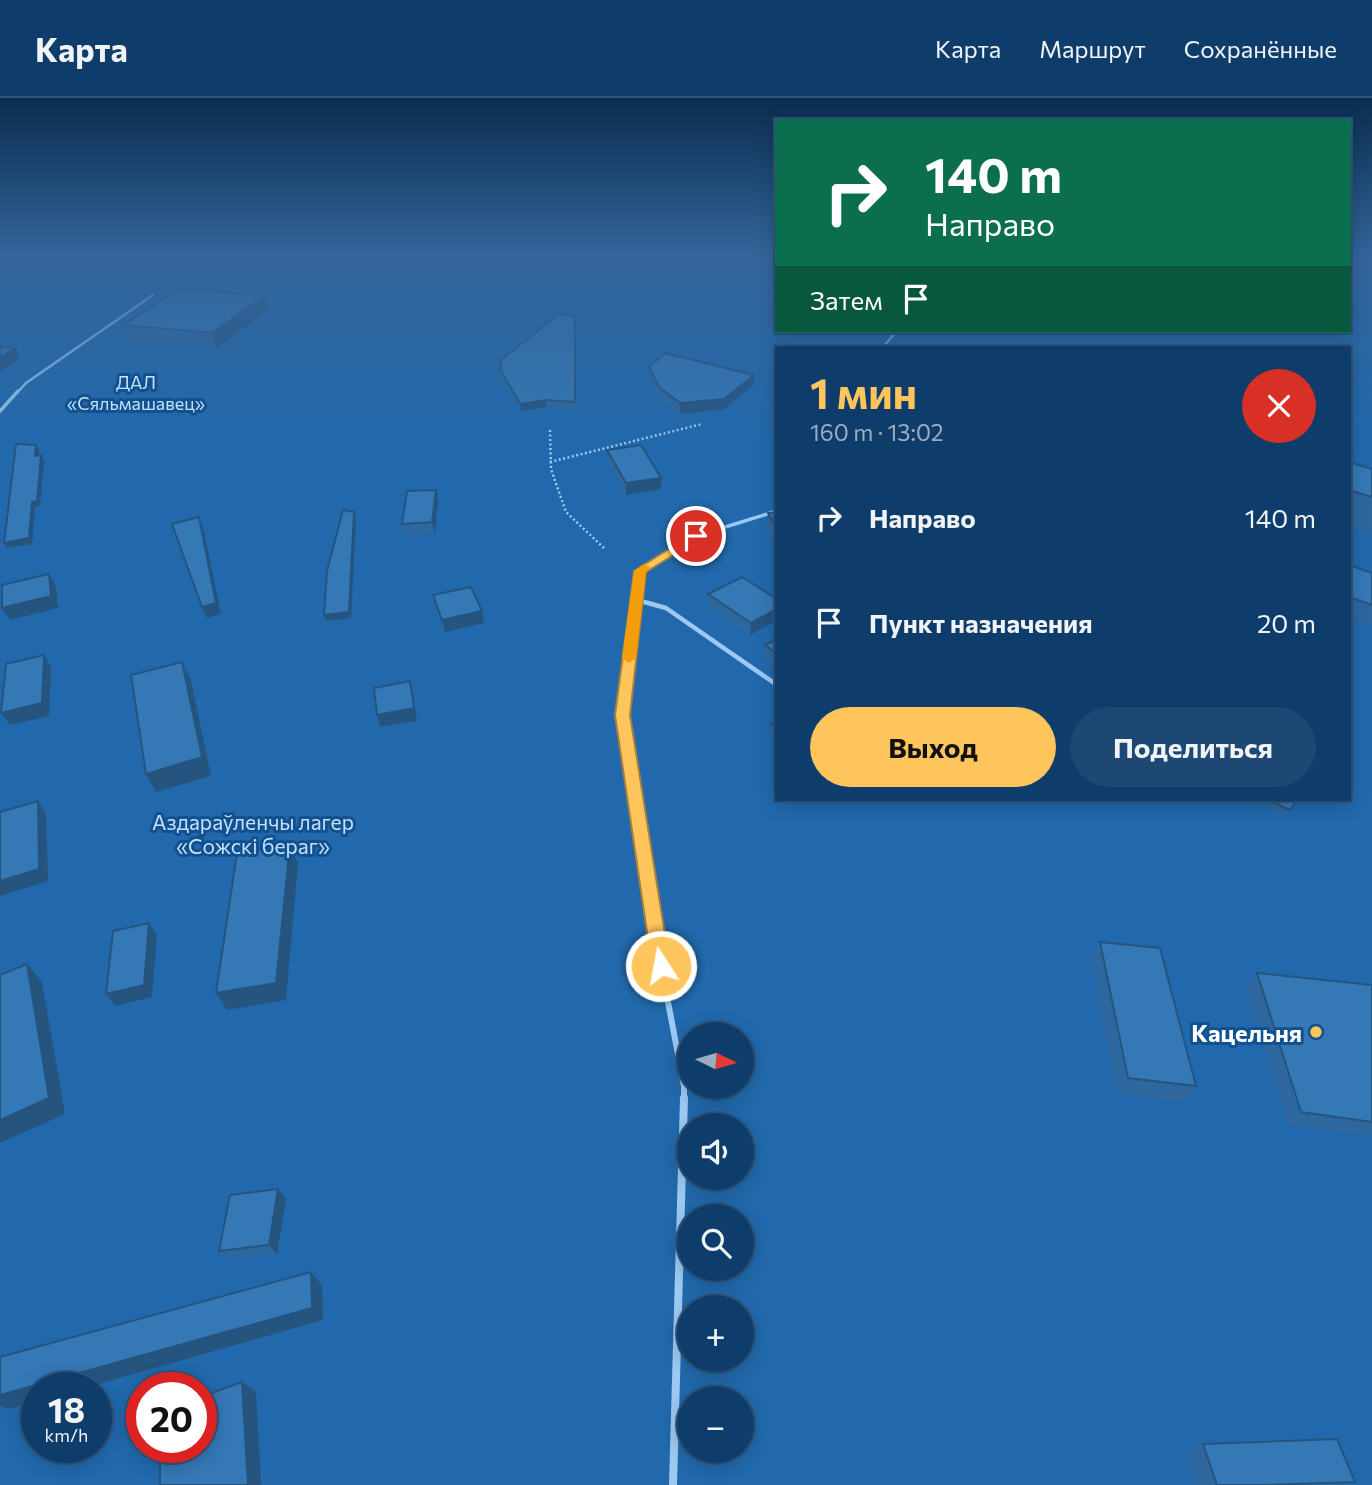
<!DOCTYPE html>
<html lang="ru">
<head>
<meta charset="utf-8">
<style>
  :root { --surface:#0e3d6b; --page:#1c4873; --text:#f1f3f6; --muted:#9baec1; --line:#2e567e; --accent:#ffc55d }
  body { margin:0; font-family:Commissioner,sans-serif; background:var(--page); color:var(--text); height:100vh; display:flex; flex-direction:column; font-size:26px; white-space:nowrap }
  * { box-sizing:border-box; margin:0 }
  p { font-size:23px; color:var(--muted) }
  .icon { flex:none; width:38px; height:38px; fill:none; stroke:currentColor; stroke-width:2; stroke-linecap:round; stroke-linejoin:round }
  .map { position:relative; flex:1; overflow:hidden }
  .panel { position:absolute; left:775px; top:248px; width:576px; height:455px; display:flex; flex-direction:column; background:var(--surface); border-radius:0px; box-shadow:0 4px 18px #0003,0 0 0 2px var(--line) }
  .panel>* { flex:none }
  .guide { position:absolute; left:775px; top:21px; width:576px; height:214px; border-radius:0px; box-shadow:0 4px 18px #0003,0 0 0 2px var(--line); background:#0b6e4f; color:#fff; overflow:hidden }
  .needle { width:46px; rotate:95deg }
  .buttons { position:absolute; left:677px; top:924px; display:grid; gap:14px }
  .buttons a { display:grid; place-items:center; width:77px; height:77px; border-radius:50%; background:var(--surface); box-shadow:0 4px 18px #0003,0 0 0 2px var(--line); font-size:35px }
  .speed { position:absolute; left:21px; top:1274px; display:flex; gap:14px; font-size:35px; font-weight:700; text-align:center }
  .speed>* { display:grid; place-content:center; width:91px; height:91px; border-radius:50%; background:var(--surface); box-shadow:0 4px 18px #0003,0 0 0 2px var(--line); line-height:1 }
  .speed small { font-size:18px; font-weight:400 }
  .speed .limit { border:10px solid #d22; background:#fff; color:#111 }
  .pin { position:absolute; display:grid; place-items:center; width:60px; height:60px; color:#fff; margin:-30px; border:4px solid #fff; border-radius:50%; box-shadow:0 2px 7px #0007 }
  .me { position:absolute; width:77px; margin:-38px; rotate:349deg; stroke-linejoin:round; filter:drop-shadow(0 0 5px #0008) }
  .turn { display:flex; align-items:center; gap:24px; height:147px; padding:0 35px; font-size:32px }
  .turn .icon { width:91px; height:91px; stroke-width:2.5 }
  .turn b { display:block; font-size:49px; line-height:60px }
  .then { display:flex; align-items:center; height:66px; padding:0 35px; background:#0003; gap:14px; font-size:26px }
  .round { display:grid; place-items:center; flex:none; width:74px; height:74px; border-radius:37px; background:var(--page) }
  .overview { display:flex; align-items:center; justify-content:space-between; height:119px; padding:0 35px }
  h1 { font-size:42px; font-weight:700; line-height:52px; color:var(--accent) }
  .primary-button { display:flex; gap:14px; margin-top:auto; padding:14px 35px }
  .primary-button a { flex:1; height:80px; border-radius:42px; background:var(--accent); color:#111; font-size:28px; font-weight:700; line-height:80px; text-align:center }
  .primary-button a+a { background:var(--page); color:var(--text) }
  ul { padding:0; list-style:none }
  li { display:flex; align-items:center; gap:21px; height:105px; padding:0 35px }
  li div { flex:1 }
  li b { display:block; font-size:26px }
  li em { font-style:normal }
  header { display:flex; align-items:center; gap:42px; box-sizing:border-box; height:98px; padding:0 35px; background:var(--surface); border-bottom:2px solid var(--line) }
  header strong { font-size:33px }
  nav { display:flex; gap:38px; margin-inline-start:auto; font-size:24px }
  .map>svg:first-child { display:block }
  .green { fill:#2169ac; fill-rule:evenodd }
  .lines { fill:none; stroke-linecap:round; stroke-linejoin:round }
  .path { stroke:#9cc9f2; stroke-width:2.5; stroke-dasharray:2 2.5; stroke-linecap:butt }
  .service-far4 { stroke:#9cc9f2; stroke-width:2.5 }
  .service-far3 { stroke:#9cc9f2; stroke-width:3.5 }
  .service-far2 { stroke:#9cc9f2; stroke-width:4.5 }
  .service-far1 { stroke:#9cc9f2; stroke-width:6 }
  .service { stroke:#9cc9f2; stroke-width:8 }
  .wall { fill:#2e679d }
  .shaded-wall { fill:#25547f }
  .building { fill:#3578b6; stroke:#25547f; stroke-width:2 }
  .route { fill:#ffc55d; stroke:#a6803c; stroke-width:2 }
  .slow { fill:#f59e0b }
  .poi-dot { fill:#ffc55d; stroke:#12518f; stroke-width:2.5 }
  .labels { text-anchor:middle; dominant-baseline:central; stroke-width:6; stroke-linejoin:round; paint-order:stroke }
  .far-park-label { font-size:18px; fill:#c3e1fd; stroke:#12518f }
  .park-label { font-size:21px; fill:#c3e1fd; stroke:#12518f }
  .near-poi-label { font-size:24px; font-weight:bold; fill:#fff; stroke:#12518f; text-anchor:end }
</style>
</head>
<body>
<header>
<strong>Карта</strong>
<nav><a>Карта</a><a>Маршрут</a><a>Сохранённые</a></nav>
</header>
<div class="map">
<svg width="1372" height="1387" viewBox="0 0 1372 1387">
  <rect width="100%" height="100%" fill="#12518f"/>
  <path class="green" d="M 0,157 L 777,157 L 777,233 L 1349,233 L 1349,157 L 1372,157 L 1372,1387 L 0,1387 ZM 777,250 L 1349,250 L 1349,702 L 777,702 ZM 690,936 L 742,936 L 742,989 L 690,989 ZM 690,1027 L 742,1027 L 742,1080 L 690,1080 ZM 690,1118 L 742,1118 L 742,1171 L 690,1171 ZM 690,1209 L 742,1209 L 742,1262 L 690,1262 ZM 37,1290 L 96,1290 L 96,1349 L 37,1349 ZM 142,1290 L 201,1290 L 201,1349 L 142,1349 ZM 690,1300 L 742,1300 L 742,1353 L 690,1353 Z"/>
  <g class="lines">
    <g class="path">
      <path d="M 550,332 L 551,371 L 566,414 L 605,451"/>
      <path d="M 550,364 L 702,326"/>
    </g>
    <g class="service-far4">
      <path d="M 882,250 L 897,233"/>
      <path d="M 17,295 L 26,285 L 153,197"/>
    </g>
    <g class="service-far3">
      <path d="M 0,313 L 18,293"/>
      <path d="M 640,473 L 696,438 L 777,413"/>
    </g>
    <g class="service-far2">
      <path d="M 637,502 L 666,510 L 777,587"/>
      <path d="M 635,703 L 622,617 L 640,473 L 643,471"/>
    </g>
    <path class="service-far1" d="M 634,702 L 652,820 L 684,988 L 684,1002"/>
    <path class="service" d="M 673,1387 L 684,1000"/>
  </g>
  <g class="wall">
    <path d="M 269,212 L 217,250 L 129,242 L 123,227 Z"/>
    <path d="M 575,218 L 576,312 L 546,309 L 521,313 L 501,278 L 500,271 Z"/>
    <path d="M 649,269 L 754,287 L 724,311 L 680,316 L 659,300 L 649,279 Z"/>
    <path d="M 607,352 L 661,391 L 626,397 L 608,363 Z"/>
    <path d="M 1349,364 L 1372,371 L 1372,436 L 1349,429 Z"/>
    <path d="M 436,392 L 438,403 L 435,436 L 405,438 L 402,426 Z"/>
    <path d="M 777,414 L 777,449 L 767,431 L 768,415 Z"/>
    <path d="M 1349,467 L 1372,475 L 1372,528 L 1349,520 Z"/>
    <path d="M 708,496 L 777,501 L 750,537 L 708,508 Z"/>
    <path d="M 433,497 L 484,525 L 445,534 L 435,509 Z"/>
    <path d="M 777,541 L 777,568 L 764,559 L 765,547 Z"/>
    <path d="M 777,622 L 777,642 L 770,638 L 771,626 Z"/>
    <path d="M 1251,702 L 1297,702 L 1286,718 Z"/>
    <path d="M 1100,844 L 1196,988 L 1183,1004 L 1117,996 L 1091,861 Z"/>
    <path d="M 1257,875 L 1372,887 L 1372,1038 L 1288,1027 L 1247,889 Z"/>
    <path d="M 286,1101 L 277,1156 L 228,1162 L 219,1153 Z"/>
    <path d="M 1203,1346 L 1355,1384 L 1347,1387 L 1197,1387 L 1187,1355 Z"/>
  </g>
  <g class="shaded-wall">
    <path d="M 264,198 L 269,212 L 217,250 L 212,235 Z"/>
    <path d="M 15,250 L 20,260 L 0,274 L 0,260 Z"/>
    <path d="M 754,277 L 754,287 L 724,311 L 680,316 L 680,305 Z"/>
    <path d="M 546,302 L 546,309 L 521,313 L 520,306 Z"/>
    <path d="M 36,347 L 39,353 L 38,364 L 35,358 Z"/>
    <path d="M 41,357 L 44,363 L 40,408 L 35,409 L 32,446 L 7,450 L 4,445 Z"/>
    <path d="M 661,380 L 661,391 L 626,397 L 626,385 Z"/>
    <path d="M 436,392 L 438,403 L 435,436 L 432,424 Z"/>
    <path d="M 354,414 L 356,420 L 351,520 L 326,523 L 324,517 Z"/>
    <path d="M 199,419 L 203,429 L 221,516 L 207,520 L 202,509 Z"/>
    <path d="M 49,476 L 56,488 L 58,510 L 10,522 L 2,510 Z"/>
    <path d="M 777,511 L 777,522 L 750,537 L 751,525 Z"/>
    <path d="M 482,513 L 484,525 L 445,534 L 442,522 Z"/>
    <path d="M 44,557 L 51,569 L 49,618 L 10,627 L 1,615 Z"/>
    <path d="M 182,564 L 191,582 L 211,678 L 156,694 L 146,676 Z"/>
    <path d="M 410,583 L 413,596 L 417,623 L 380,629 L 377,617 Z"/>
    <path d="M 38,703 L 46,716 L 48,783 L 0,798 L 0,783 Z"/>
    <path d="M 290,747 L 298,765 L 286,902 L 227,912 L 216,895 Z"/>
    <path d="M 149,825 L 157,837 L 152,899 L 115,908 L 106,896 Z"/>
    <path d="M 27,866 L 42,884 L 65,1016 L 0,1045 L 0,1022 Z"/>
    <path d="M 278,1091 L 286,1101 L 277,1156 L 269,1147 Z"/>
    <path d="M 311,1174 L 322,1187 L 323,1222 L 84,1290 L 37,1290 L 37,1303 L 8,1311 L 0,1308 L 0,1297 Z"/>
    <path d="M 242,1284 L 256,1294 L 261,1387 L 248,1387 Z"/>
  </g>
  <g class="building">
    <path d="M 180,191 L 264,198 L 212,235 L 123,227 Z"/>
    <path d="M 559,216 L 575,218 L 575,304 L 546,302 L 520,306 L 500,271 L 502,261 Z"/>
    <path d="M 0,249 L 15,250 L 0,260 Z"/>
    <path d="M 665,255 L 754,277 L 724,301 L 680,305 L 659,289 L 649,269 Z"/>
    <path d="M 16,346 L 36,347 L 35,358 L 41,357 L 37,403 L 32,404 L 29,440 L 4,445 Z"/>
    <path d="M 641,347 L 661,380 L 626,385 L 607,352 Z"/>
    <path d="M 1349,364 L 1372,371 L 1372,399 L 1349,392 Z"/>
    <path d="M 436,392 L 432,424 L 402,426 L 407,393 Z"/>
    <path d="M 343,412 L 354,414 L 349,514 L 324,517 L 327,473 Z"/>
    <path d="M 777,414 L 777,431 L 768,415 Z"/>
    <path d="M 199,419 L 216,505 L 202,509 L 172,426 Z"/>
    <path d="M 1349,467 L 1372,475 L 1372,507 L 1349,499 Z"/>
    <path d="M 49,476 L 51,498 L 2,510 L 2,487 Z"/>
    <path d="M 742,479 L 777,501 L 777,511 L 751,525 L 708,496 Z"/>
    <path d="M 471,489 L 482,513 L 442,522 L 433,497 Z"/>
    <path d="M 777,541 L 777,556 L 765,547 Z"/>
    <path d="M 44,557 L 42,605 L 1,615 L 6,566 Z"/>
    <path d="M 182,564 L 202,659 L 146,676 L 131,577 Z"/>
    <path d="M 410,583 L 414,610 L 377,617 L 374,590 Z"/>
    <path d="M 777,622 L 777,630 L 771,626 Z"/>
    <path d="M 1268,702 L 1297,702 L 1290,712 Z"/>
    <path d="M 38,703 L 39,771 L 0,783 L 0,714 Z"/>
    <path d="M 290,747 L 276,885 L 216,895 L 237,755 Z"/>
    <path d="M 149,825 L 144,887 L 106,896 L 113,833 Z"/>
    <path d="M 1100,844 L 1160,850 L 1196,988 L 1128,980 Z"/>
    <path d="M 27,866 L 49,1000 L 0,1022 L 0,877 Z"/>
    <path d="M 1257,875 L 1372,887 L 1372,1024 L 1301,1014 Z"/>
    <path d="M 278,1091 L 269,1147 L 219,1153 L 230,1097 Z"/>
    <path d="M 311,1174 L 312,1210 L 0,1297 L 0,1259 Z"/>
    <path d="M 242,1284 L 248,1387 L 160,1387 L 160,1349 L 201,1349 L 201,1299 Z"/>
    <path d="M 1337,1341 L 1355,1384 L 1263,1387 L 1217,1387 L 1203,1346 Z"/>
  </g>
  <linearGradient id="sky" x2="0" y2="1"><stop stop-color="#0a2d4f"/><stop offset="0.45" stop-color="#33659b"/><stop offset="1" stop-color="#33659b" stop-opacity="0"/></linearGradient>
  <rect width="1372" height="351" fill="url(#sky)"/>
  <path class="route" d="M 696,434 L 702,438 L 701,440 L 646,474 L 630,617 L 670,868 L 668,874 L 661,876 L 654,874 L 652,868 L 615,617 L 634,473 Z"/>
  <path class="slow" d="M 644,466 L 651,470 L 646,474 L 636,560 L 629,565 L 622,560 L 634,473 Z"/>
  <circle class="poi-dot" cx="1316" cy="934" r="7"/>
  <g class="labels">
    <g class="far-park-label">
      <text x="136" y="284">ДАЛ<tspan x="136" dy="21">«Сяльмашавец»</tspan></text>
    </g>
    <g class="park-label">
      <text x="253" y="723">Аздараўленчы лагер<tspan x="253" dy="24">«Сожскі бераг»</tspan></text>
    </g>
    <g class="near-poi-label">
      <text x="1302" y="934">Кацельня</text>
    </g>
  </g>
</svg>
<div class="buttons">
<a><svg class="needle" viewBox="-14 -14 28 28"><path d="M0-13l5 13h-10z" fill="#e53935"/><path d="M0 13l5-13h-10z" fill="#9baec1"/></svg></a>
<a><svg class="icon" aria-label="sound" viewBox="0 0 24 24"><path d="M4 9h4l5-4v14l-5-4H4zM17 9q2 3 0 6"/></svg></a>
<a><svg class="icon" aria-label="search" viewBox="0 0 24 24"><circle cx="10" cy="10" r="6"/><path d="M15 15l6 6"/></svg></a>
<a>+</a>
<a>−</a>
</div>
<div class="speed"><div>18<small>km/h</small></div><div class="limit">20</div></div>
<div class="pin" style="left:696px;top:438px;background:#d93025"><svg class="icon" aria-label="arrive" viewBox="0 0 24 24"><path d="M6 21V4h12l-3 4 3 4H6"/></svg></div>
<svg class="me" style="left:661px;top:868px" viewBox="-20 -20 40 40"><circle r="17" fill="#ffc55d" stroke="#fff" stroke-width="3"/><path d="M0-11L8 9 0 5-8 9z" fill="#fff"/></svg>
<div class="guide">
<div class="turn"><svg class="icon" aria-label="right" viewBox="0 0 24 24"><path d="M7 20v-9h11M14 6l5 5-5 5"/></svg><div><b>140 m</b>Направо</div></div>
<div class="then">Затем<svg class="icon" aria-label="arrive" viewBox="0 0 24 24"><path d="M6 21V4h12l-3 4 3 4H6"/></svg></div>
</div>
<section class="panel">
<div class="overview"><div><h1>1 мин</h1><p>160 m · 13:02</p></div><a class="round" style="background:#d93025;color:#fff"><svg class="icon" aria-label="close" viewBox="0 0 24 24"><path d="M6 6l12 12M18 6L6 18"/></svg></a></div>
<ul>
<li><svg class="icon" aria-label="right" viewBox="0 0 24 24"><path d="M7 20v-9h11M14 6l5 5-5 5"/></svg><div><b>Направо</b></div><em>140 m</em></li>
<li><svg class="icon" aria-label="arrive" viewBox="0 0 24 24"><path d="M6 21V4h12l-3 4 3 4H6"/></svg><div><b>Пункт назначения</b></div><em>20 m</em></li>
</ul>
<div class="primary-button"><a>Выход</a><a>Поделиться</a></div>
</section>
</div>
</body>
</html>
